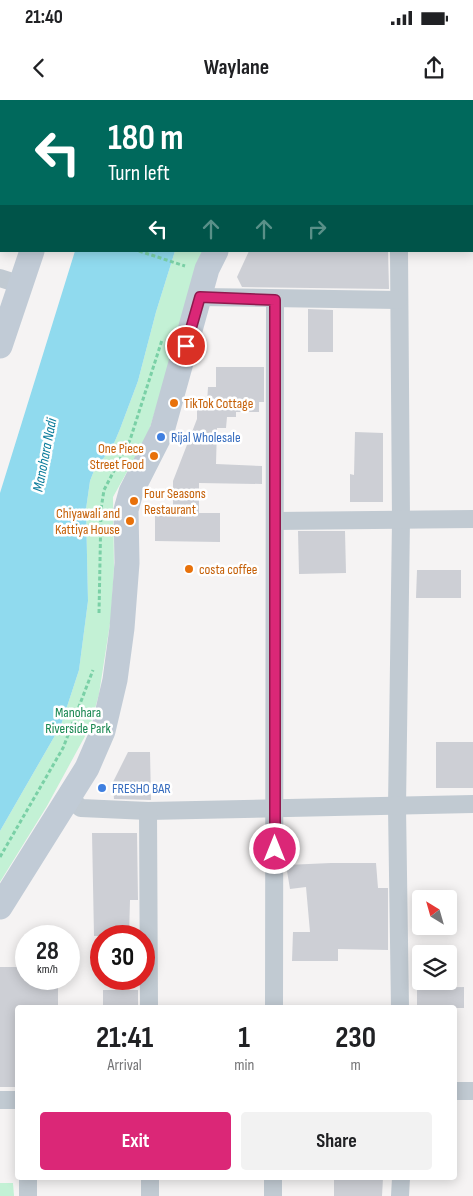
<!DOCTYPE html>
<html lang="en">
<head>
<meta charset="utf-8">
<style>
  :root { --surface:#fff; --page:#f2f2f2; --text:#202124; --muted:#757577; --accent:#db2777 }
  body { margin:0; font-family:"Sofia Sans Condensed",sans-serif; background:var(--page); color:var(--text); height:100vh; display:flex; flex-direction:column; font-size:19px; white-space:nowrap }
  * { box-sizing:border-box; margin:0 }
  p { font-size:16px; color:var(--muted) }
  .icon { flex:none; width:28px; height:28px; fill:none; stroke:currentColor; stroke-width:2; stroke-linecap:round; stroke-linejoin:round }
  .map { position:relative; flex:1; overflow:hidden }
  .side { position:absolute; left:15px; top:905px; width:442px; height:175px; display:flex; flex-direction:column; background:var(--surface); border-radius:5px; box-shadow:0 2px 12px #0003 }
  .side>* { flex:none }
  .hud { position:absolute; left:0px; top:0px; width:474px; height:152px; box-shadow:0 2px 12px #0003; background:#00695c; color:#fff; overflow:hidden }
  .needle { width:32px; rotate:323deg }
  .fabs { position:absolute; left:412px; top:790px; display:grid; gap:10px }
  .fabs a { display:grid; place-items:center; width:45px; height:45px; border-radius:5px; background:var(--surface); box-shadow:0 2px 12px #0003; font-size:25px }
  .speed { position:absolute; left:15px; top:825px; display:flex; gap:10px; font-size:25px; font-weight:700; text-align:center }
  .speed>* { display:grid; place-content:center; width:65px; height:65px; border-radius:50%; background:var(--surface); box-shadow:0 2px 12px #0003; line-height:1 }
  .speed small { font-size:12px; font-weight:400 }
  .speed .limit { border:8px solid #d22; background:#fff; color:#111 }
  .pin { position:absolute; display:grid; place-items:center; width:42px; height:42px; color:#fff; margin:-21px; border:2px solid #fff; border-radius:50%; box-shadow:0 1px 5px #0007 }
  .me { position:absolute; width:55px; margin:-28px; rotate:0deg; stroke-linejoin:round; filter:drop-shadow(0 0 4px #0008) }
  .turn { display:flex; align-items:center; gap:18px; height:105px; padding:0 25px; font-size:22px }
  .turn .icon { width:65px; height:65px; stroke-width:2.5 }
  .turn b { display:block; font-size:35px; line-height:42px }
  .lanes { display:flex; align-items:center; height:48px; padding:0 25px; background:#0003; justify-content:center; gap:25px; direction:ltr }
  .lanes .off { opacity:.35 }
  .eta { display:flex; justify-content:space-evenly; align-items:center; height:85px; text-align:center }
  .eta b { font-size:30px; font-weight:700; line-height:35px }
  .button { display:flex; gap:10px; margin-top:auto; padding:10px 25px }
  .button a { flex:1; height:58px; border-radius:5px; background:var(--accent); color:#fff; font-size:20px; font-weight:700; line-height:58px; text-align:center }
  .button a+a { background:var(--page); color:var(--text) }
  .status { display:flex; justify-content:space-between; align-items:center; height:35px; padding:0 25px; background:var(--surface); direction:ltr }
  .status svg { height:14px; fill:currentColor }
  header { display:flex; justify-content:space-between; align-items:center; height:65px; padding:0 25px; background:var(--surface); font-size:22px; font-weight:700 }
  .map>svg:first-child { display:block }
  .green { fill:#c3f1d5 }
  .water { fill:#90daee }
  .building { fill:#cdcfd5 }
  .lines { fill:none; stroke-linecap:round; stroke-linejoin:round }
  .path { stroke:#7ad0a6; stroke-width:3; stroke-dasharray:4 2.5; stroke-linecap:butt }
  .street { stroke:#c1cad2; stroke-width:18 }
  .secondary { stroke:#c1cbd6; stroke-width:25 }
  .route-casing { stroke:#8e194d; stroke-width:12 }
  .route { stroke:#db2777; stroke-width:9 }
  .food-dot { fill:#e8710a; stroke:#fff; stroke-width:2 }
  .shop-dot { fill:#3f7fe0; stroke:#fff; stroke-width:2 }
  .labels { text-anchor:middle; dominant-baseline:central; stroke-width:5; stroke-linejoin:round; paint-order:stroke }
  .food-label { font-size:14px; fill:#c56008; stroke:#fff; text-anchor:start }
  .shop-label { font-size:14px; fill:#366cbe; stroke:#fff; text-anchor:start }
  .park-label { font-size:14px; fill:#17864f; stroke:#fff }
  .water-label { font-size:15px; font-style:italic; fill:#0c7c9b; stroke:#fff }
</style>
</head>
<body>
<div class="status"><b>21:40</b><svg viewBox="0 0 49 12"><path d="M0 12V9h3v3zM5 12V6h3v6zM10 12V3h3v9zM15 12V0h3v12zM26 1h20v11H26zM47 4h2v5h-2z"/></svg></div>
<header><svg class="icon" aria-label="back" viewBox="0 0 24 24"><path d="M15 5l-7 7 7 7"/></svg>Waylane<svg class="icon" aria-label="share" viewBox="0 0 24 24"><path d="M12 15V3M7 8l5-5 5 5M5 13v7h14v-7"/></svg></header>
<div class="map">
<svg width="473" height="1096" viewBox="0 0 473 1096">
  <rect width="100%" height="100%" fill="#f5f3f3"/>
  <g class="green">
    <path d="M 175,151 L 204,151 L 148,334 L 113,397 L 114,468 L 111,517 L 99,594 L 90,627 L 47,706 L 0,782 L 0,731 L 61,625 L 79,570 L 88,501 L 86,409 L 90,381 L 95,368 L 112,348 L 120,329 L 138,281 L 156,212 Z"/>
    <path d="M 0,1083 L 13,1083 L 14,1096 L 0,1096 Z"/>
  </g>
  <path class="water" d="M 75,151 L 175,151 L 156,212 L 138,281 L 120,329 L 112,348 L 95,368 L 90,381 L 86,409 L 88,501 L 79,570 L 61,625 L 0,731 L 0,393 Z"/>
  <g class="building">
    <path d="M 249,151 L 388,151 L 389,189 L 242,187 L 237,177 Z"/>
    <path d="M 308,209 L 333,210 L 333,252 L 308,252 Z"/>
    <path d="M 216,267 L 264,267 L 264,302 L 259,302 L 259,312 L 236,312 L 236,317 L 227,317 L 226,328 L 217,328 L 216,364 L 262,366 L 262,384 L 199,383 L 199,413 L 220,413 L 220,442 L 155,441 L 155,412 L 173,412 L 173,381 L 197,319 L 197,302 L 207,303 L 208,287 L 216,287 Z"/>
    <path d="M 355,332 L 383,333 L 383,402 L 350,402 L 350,374 L 354,375 Z"/>
    <path d="M 298,431 L 345,431 L 346,473 L 299,474 Z"/>
    <path d="M 417,470 L 461,470 L 461,498 L 416,498 Z"/>
    <rect x="436" y="642" width="37" height="46"/>
    <path d="M 128,652 L 150,652 L 151,700 L 114,699 L 113,682 Z"/>
    <path d="M 92,733 L 137,733 L 138,800 L 130,800 L 129,836 L 94,836 Z"/>
    <path d="M 331,763 L 376,763 L 378,788 L 388,788 L 388,850 L 338,849 L 338,861 L 292,861 L 293,832 L 310,832 L 306,787 L 290,789 L 286,765 Z"/>
    <path d="M 0,867 L 26,867 L 26,879 L 58,879 L 58,908 L 18,908 L 18,987 L 0,987 Z"/>
    <path d="M 464,887 L 464,908 L 417,908 L 417,888 Z"/>
    <rect x="103" y="890" width="35" height="18"/>
    <path d="M 334,1078 L 383,1078 L 382,1096 L 334,1096 Z"/>
  </g>
  <g class="lines">
    <g class="path">
      <path d="M 135,1 L 136,0"/>
      <path d="M 342,1 L 345,0"/>
      <path d="M 139,151 L 185,166"/>
      <path d="M 99,513 L 101,409 L 104,390 L 130,340 L 162,240"/>
      <path d="M 0,757 L 63,648 L 93,570"/>
    </g>
    <g class="street">
      <path d="M 472,73 L 473,73"/>
      <path d="M 399,151 L 401,420 L 397,707 L 400,908"/>
      <path d="M 0,178 L 22,185"/>
      <path d="M 200,197 L 398,200"/>
      <path d="M 275,421 L 473,419"/>
      <path d="M 68,698 L 81,708 L 148,711 L 473,704"/>
      <path d="M 148,711 L 149,908"/>
      <path d="M 274,908 L 275,200"/>
      <path d="M 455,991 L 473,991"/>
      <path d="M 0,1000 L 18,1000"/>
      <path d="M 28,1078 L 28,1096"/>
      <path d="M 150,1078 L 150,1096"/>
      <path d="M 273,1096 L 273,1078"/>
      <path d="M 400,1096 L 401,1078"/>
    </g>
    <g class="secondary">
      <path d="M 100,1 L 101,0"/>
      <path d="M 399,1 L 400,0"/>
      <path d="M 0,246 L 32,151"/>
      <path d="M 0,807 L 87,668 L 103,631 L 115,580 L 122,528 L 127,463 L 126,410 L 131,392 L 162,331 L 207,169 L 216,151"/>
    </g>
  </g>
  <g class="lines">
    <defs>
      <path id="route" d="M 186,246 L 200,197 L 275,200 L 275,749"/>
    </defs>
    <use href="#route" class="route-casing"/>
    <use href="#route" class="route"/>
  </g>
  <g class="food-dot">
    <circle cx="174" cy="303" r="5"/>
    <circle cx="154" cy="356" r="5"/>
    <circle cx="134" cy="401" r="5"/>
    <circle cx="130" cy="421" r="5"/>
    <circle cx="189" cy="469" r="5"/>
  </g>
  <g class="shop-dot">
    <circle cx="161" cy="337" r="5"/>
    <circle cx="102" cy="688" r="5"/>
  </g>
  <g class="labels">
    <g class="food-label">
      <text x="184" y="303">TikTok Cottage</text>
      <text x="144" y="348" text-anchor="end">One Piece<tspan x="144" dy="16">Street Food</tspan></text>
      <text x="144" y="393">Four Seasons<tspan x="144" dy="16">Restaurant</tspan></text>
      <text x="120" y="413" text-anchor="end">Chiyawali and<tspan x="120" dy="16">Kattiya House</tspan></text>
      <text x="199" y="469">costa coffee</text>
    </g>
    <g class="shop-label">
      <text x="171" y="337">Rijal Wholesale</text>
      <text x="112" y="688">FRESHO BAR</text>
    </g>
    <g class="park-label">
      <text x="78" y="612">Manohara<tspan x="78" dy="16">Riverside Park</tspan></text>
    </g>
    <g class="water-label">
      <text transform="translate(45 355) rotate(-79)">Manohara Nadi</text>
    </g>
  </g>
</svg>
<div class="fabs">
<a><svg class="needle" viewBox="-14 -14 28 28"><path d="M0-13l5 13h-10z" fill="#e53935"/><path d="M0 13l5-13h-10z" fill="#757577"/></svg></a>
<a><svg class="icon" aria-label="layers" viewBox="0 0 24 24"><path d="M12 4l9 5-9 5-9-5zM3 14l9 5 9-5"/></svg></a>
</div>
<div class="speed"><div>28<small>km/h</small></div><div class="limit">30</div></div>
<div class="pin" style="left:186px;top:246px;background:#d93025"><svg class="icon" aria-label="arrive" viewBox="0 0 24 24"><path d="M6 21V4h12l-3 4 3 4H6"/></svg></div>
<svg class="me" style="left:275px;top:749px" viewBox="-20 -20 40 40"><circle r="17" fill="#db2777" stroke="#fff" stroke-width="3"/><path d="M0-11L8 9 0 5-8 9z" fill="#fff"/></svg>
<div class="hud">
<div class="turn"><svg class="icon" aria-label="left" viewBox="0 0 24 24"><path d="M17 20v-9H6M10 6l-5 5 5 5"/></svg><div><b>180 m</b>Turn left</div></div>
<div class="lanes"><svg class="icon" aria-label="left" viewBox="0 0 24 24"><path d="M17 20v-9H6M10 6l-5 5 5 5"/></svg><svg class="icon off" aria-label="ahead" viewBox="0 0 24 24"><path d="M12 20V5M6 11l6-6 6 6"/></svg><svg class="icon off" aria-label="ahead" viewBox="0 0 24 24"><path d="M12 20V5M6 11l6-6 6 6"/></svg><svg class="icon off" aria-label="right" viewBox="0 0 24 24"><path d="M7 20v-9h11M14 6l5 5-5 5"/></svg></div>
</div>
<section class="side">
<div class="eta">
<div><b>21:41</b><p>Arrival</p></div>
<div><b>1</b><p>min</p></div>
<div><b>230</b><p>m</p></div>
</div>
<div class="button"><a>Exit</a><a>Share</a></div>
</section>
</div>
</body>
</html>
